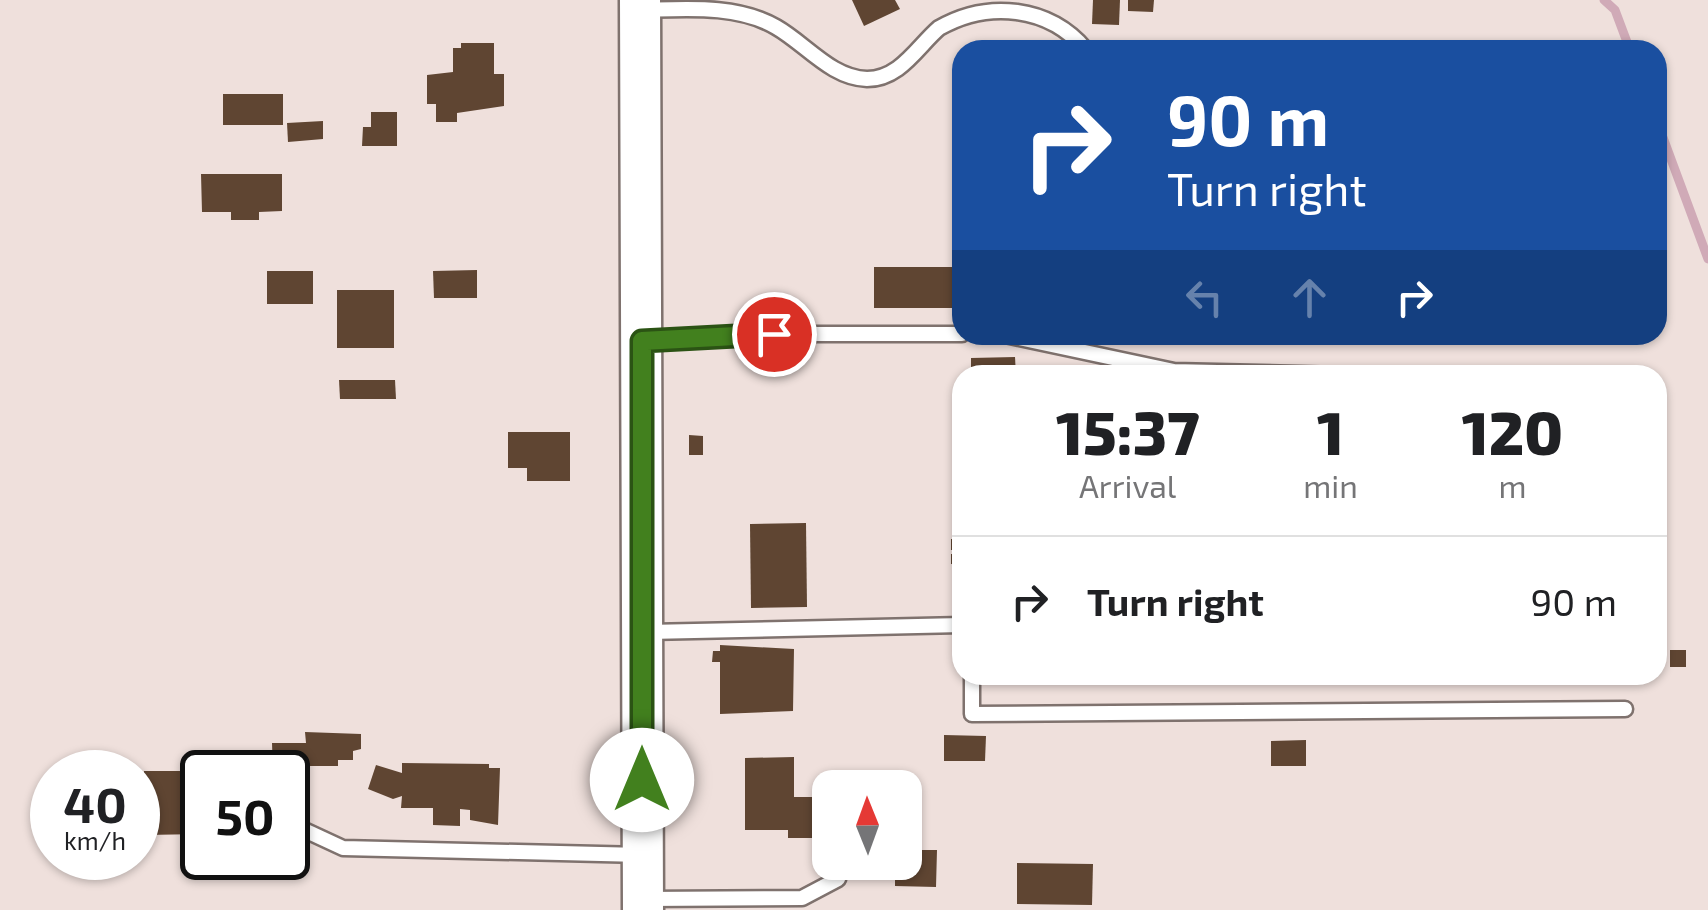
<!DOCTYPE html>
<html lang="en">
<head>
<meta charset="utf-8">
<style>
  :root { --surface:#fff; --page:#f6f6f6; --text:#202124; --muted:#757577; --line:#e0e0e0 }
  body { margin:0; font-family:"Exo 2",sans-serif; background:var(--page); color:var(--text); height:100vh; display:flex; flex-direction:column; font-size:38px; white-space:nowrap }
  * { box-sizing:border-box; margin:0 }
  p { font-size:32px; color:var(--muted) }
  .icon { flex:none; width:55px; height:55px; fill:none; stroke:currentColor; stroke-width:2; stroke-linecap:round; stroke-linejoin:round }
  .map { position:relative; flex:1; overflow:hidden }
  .details { position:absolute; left:952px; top:365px; width:715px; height:320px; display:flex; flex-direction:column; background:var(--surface); border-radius:30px; box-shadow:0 2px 8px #0004 }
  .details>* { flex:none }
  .top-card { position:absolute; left:952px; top:40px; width:715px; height:305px; border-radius:30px; box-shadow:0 2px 8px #0004; background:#1a4fa0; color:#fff; overflow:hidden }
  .needle { width:65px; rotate:359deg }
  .controls { position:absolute; left:812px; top:770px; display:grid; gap:20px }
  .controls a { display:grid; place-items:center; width:110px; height:110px; border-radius:20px; background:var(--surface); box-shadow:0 2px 8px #0004; font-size:50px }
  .speed { position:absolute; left:30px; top:750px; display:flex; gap:20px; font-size:50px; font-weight:700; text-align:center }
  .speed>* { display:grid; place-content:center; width:130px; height:130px; border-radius:50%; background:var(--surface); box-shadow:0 2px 8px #0004; line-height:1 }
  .speed small { font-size:25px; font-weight:400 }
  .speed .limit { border:5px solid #111; border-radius:15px; background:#fff; color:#111 }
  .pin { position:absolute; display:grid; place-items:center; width:85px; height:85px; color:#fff; margin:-42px; border:5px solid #fff; border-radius:50%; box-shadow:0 2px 10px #0007 }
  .me { position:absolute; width:110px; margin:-55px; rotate:0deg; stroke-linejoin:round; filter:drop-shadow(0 0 8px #0008) }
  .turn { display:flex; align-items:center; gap:35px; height:210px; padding:0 50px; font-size:45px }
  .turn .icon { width:130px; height:130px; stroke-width:2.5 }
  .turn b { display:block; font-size:70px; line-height:85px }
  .lanes { display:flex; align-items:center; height:95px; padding:0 50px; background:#0003; justify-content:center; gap:50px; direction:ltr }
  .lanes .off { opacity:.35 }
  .eta { display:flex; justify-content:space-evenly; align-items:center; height:170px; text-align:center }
  .eta b { font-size:60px; font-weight:800; line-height:70px }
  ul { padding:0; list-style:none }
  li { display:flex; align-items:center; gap:30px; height:130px; padding:0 50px; border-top:2px solid var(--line) }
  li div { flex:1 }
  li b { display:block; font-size:38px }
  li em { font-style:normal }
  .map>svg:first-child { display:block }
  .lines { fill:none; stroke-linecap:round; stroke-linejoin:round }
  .stream { stroke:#d0aab7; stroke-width:9 }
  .building { fill:#5f4532 }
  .lane-casing { stroke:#7f726e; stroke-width:19 }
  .secondary-casing { stroke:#7f726e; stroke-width:45 }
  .lane { stroke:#fff; stroke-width:14 }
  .secondary { stroke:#fff; stroke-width:40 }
  .route-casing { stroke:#2b5314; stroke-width:25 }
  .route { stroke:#42801e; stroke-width:18 }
</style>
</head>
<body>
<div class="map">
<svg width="1708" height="910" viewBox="0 0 1708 910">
  <rect width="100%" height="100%" fill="#efe0dc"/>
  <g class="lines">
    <g class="stream">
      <path d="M 1604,0 L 1615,10 L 1630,50"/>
      <path d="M 1658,124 L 1708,259"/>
    </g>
  </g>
  <g class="building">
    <path d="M 852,0 L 895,0 L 900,9 L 864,26 Z"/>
    <path d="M 1093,0 L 1120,0 L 1119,25 L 1092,24 Z"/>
    <path d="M 1128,0 L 1154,0 L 1153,12 L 1128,11 Z"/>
    <path d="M 461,43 L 494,43 L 494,74 L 504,74 L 504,106 L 457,113 L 457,122 L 436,122 L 436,104 L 427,104 L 427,75 L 453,72 L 453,48 L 461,48 Z"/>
    <rect x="223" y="94" width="60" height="31"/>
    <path d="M 371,112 L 397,112 L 397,146 L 362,146 L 363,127 L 371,127 Z"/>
    <path d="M 323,121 L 323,139 L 288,142 L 287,123 Z"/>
    <path d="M 201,174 L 282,174 L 282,211 L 259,212 L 259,220 L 231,220 L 231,212 L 202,212 Z"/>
    <rect x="874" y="267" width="88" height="41"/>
    <path d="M 477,270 L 477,298 L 434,298 L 433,271 Z"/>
    <rect x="267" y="271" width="46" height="33"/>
    <rect x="337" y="290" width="57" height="58"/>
    <path d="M 1015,357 L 1016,375 L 971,375 L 971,358 Z"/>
    <path d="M 339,380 L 395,380 L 396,399 L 340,399 Z"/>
    <path d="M 508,432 L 570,432 L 570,481 L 527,481 L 527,468 L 508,468 Z"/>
    <path d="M 689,435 L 703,436 L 703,455 L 689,455 Z"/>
    <path d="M 806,523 L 807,607 L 751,608 L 750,524 Z"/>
    <rect x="951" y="539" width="11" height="11"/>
    <path d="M 951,554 L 962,554 L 962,565 L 951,564 Z"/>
    <path d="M 720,645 L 794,649 L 793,711 L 720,714 L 720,662 L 712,662 L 713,651 L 720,651 Z"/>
    <rect x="1670" y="650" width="16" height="17"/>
    <path d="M 305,732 L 361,734 L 361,749 L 353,751 L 353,760 L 338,760 L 338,766 L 306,766 L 307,796 L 288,797 L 288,772 L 273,772 L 272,743 L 306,743 Z"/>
    <path d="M 944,735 L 986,736 L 985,761 L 944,761 Z"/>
    <path d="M 1306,740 L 1306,766 L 1271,766 L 1271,741 Z"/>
    <path d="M 794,757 L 794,797 L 830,797 L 830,838 L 788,838 L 788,830 L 745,830 L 745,758 Z"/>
    <path d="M 402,763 L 489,764 L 489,768 L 500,768 L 498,825 L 470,820 L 470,810 L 460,809 L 460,826 L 433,825 L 433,808 L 401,808 L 402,796 L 393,799 L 368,789 L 376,765 L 402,773 Z"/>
    <path d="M 144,771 L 202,771 L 202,834 L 145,835 Z"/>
    <path d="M 905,850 L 937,850 L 936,887 L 895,886 L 895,862 L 905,862 Z"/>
    <path d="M 1017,863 L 1093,864 L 1092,905 L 1017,904 Z"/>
  </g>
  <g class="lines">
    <defs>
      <g id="lane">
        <path d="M 641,10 C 684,9 737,4 776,27 C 806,44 831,78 867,79 C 900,79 917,47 939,28 C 988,0 1049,6 1086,50"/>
        <path d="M 1005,335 L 1174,371 L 1340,375"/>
        <path d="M 642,341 L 737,334 L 962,334"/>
        <path d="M 648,632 L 962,625"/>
        <path d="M 972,675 L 972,714 L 1625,709"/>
        <path d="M 302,829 L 343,848 L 642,855"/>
        <path d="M 644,899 L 802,898 L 838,879"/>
      </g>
      <path id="secondary" d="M 640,0 L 643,910"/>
    </defs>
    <use href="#lane" class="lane-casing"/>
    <use href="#secondary" class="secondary-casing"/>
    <use href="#lane" class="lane"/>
    <use href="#secondary" class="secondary"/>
  </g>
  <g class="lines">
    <defs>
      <path id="route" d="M 642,780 L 642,341 L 774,334"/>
    </defs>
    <use href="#route" class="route-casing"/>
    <use href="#route" class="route"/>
  </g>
</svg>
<div class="controls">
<a><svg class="needle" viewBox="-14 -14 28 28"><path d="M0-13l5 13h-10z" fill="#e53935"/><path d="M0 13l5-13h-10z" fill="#757577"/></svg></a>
</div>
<div class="speed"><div>40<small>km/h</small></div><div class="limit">50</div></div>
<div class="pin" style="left:774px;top:334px;background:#d93025"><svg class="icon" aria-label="arrive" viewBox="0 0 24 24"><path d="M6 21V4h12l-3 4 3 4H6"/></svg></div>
<svg class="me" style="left:642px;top:780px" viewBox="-20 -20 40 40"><circle r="19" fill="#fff"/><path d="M0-13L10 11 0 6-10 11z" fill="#42801e"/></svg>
<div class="top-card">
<div class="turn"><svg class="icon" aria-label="right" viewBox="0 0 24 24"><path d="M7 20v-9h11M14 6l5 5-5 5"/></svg><div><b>90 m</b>Turn right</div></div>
<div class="lanes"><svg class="icon off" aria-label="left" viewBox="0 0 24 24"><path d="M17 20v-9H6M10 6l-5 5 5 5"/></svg><svg class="icon off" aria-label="ahead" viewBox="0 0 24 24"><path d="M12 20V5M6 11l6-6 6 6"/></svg><svg class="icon" aria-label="right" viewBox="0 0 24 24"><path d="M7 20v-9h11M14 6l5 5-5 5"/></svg></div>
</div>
<section class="details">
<div class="eta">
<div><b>15:37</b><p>Arrival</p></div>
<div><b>1</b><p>min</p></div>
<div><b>120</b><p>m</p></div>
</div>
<ul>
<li><svg class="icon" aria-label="right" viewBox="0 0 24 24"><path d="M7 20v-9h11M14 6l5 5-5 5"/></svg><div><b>Turn right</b></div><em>90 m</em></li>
</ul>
</section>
</div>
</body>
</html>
